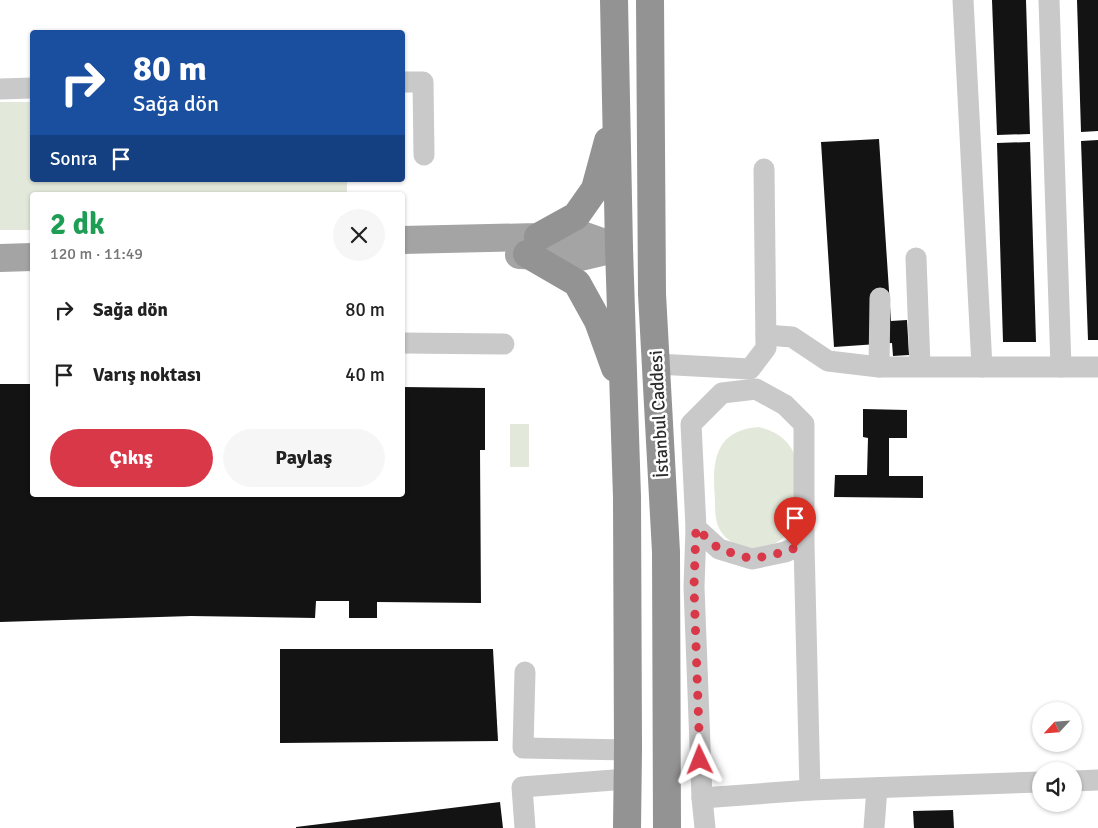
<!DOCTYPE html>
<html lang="tr">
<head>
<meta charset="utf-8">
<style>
  :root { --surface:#fff; --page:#f6f6f6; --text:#222; --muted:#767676; --accent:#d93848 }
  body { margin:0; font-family:Signika,sans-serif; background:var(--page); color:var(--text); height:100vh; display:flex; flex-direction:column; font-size:19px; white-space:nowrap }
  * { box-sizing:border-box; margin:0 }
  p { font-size:16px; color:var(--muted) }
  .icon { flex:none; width:28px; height:28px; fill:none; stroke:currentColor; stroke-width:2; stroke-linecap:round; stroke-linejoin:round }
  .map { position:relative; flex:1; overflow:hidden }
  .side { position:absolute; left:30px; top:192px; width:375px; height:305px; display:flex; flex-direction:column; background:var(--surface); border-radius:5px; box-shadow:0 1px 4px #0004 }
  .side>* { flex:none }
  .guide { position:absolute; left:30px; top:30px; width:375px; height:152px; border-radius:5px; box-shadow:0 1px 4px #0004; background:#1a4fa0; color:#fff; overflow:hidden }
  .needle { width:32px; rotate:244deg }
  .controls { position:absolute; left:1032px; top:702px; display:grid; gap:10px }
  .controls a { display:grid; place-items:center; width:50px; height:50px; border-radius:50%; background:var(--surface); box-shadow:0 1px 4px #0004; font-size:25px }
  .pin { position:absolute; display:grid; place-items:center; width:42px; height:42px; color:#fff; margin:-51px -21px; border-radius:50% 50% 50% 0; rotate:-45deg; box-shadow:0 0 5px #0007 }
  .pin .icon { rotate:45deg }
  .me { position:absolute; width:55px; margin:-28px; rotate:358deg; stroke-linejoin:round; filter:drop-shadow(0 0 4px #0008) }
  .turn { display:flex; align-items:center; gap:18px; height:105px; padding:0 20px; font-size:22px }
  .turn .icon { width:65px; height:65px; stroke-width:2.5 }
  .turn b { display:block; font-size:35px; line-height:42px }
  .then { display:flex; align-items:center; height:48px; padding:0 20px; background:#0003; gap:10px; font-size:19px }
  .round { display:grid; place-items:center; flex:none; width:52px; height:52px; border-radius:26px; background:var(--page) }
  .headline { display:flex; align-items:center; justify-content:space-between; height:85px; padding:0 20px }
  h1 { font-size:30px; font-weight:700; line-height:38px; color:#1e9e55 }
  .button { display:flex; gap:10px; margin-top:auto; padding:10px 20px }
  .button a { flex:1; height:58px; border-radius:30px; background:var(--accent); color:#fff; font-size:20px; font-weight:700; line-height:58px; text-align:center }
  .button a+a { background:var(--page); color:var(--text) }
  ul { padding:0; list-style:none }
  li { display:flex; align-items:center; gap:15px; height:65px; padding:0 20px }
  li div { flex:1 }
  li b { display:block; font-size:19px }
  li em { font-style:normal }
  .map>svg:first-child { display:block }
  .green { fill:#e3e9da }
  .building { fill:#131313 }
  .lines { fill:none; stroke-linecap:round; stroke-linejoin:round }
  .minor { stroke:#c9c9c9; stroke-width:21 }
  .major { stroke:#a4a4a4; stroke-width:28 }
  .highway { stroke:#939393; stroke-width:28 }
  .route { stroke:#d93848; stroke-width:9; stroke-dasharray:0 16.2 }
  .labels { text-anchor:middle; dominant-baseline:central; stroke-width:5; stroke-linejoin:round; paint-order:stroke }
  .street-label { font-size:18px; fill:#2c2c2c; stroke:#fff }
</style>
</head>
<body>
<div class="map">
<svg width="1098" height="828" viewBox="0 0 1098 828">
  <rect width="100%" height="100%" fill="#fff"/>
  <g class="green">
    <path d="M 0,102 L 32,102 L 32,180 L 347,180 L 347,195 L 32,195 L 32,230 L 0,230 Z"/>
    <rect x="510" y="424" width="19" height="43"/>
    <path d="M 759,427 C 776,431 793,442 796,461 C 798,470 795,482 795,492 C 795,500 797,519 793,526 C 780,551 740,557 722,533 C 715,524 715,511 715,500 C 712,464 713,430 759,427 Z"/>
  </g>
  <g class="building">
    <path d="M 992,0 L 1026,0 L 1030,134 L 997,135 Z"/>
    <path d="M 1077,0 L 1098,0 L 1098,131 L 1081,132 Z"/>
    <path d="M 879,139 L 891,321 L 907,320 L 909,355 L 893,356 L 892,343 L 834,347 L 821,142 Z"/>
    <path d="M 1098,140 L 1098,340 L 1088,340 L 1081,141 Z"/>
    <path d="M 1030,142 L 1036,342 L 1003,342 L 997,143 Z"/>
    <path d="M 0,384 L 32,384 L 32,495 L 402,495 L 402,387 L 485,388 L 485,450 L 480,450 L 481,603 L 377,602 L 377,618 L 349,618 L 349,601 L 316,601 L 315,618 L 191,616 L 0,622 Z"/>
    <path d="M 863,409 L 907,410 L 907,438 L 889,438 L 889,476 L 923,476 L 923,498 L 834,497 L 835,475 L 867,475 L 868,438 L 863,437 Z"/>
    <path d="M 280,649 L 493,649 L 498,741 L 280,743 Z"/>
    <path d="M 500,802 L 503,828 L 296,828 L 296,827 Z"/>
    <path d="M 953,810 L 954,828 L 914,828 L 913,811 Z"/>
  </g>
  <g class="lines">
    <g class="minor">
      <path d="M 963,0 L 982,367"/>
      <path d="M 1049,0 L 1061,367"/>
      <path d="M 402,82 L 423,82 L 424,155"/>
      <path d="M 0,89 L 32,88"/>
      <path d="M 916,258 L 920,366"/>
      <path d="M 766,335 L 792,337 L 828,361 L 879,367 L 1098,367"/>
      <path d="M 402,343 L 504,344"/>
      <path d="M 657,364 L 750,369 L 766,348 L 764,169"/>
      <path d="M 879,367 L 880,298"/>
      <path d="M 696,528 L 694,587 L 702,798 L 705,828"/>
      <path d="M 804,544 L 785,552 L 752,559 L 719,549 L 696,528 L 691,424 L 722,393 L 756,389 L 785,405 L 804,424 L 804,544 L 810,790"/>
      <path d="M 525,672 L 523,748 L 628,750"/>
      <path d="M 1074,781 L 1098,780"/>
      <path d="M 702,798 L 810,790 L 1041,782"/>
      <path d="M 525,828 L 522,787 L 627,779"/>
      <path d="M 874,828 L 877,788"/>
    </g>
    <g class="major">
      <path d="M 402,240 L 538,237 L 582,235 L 619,248"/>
      <path d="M 519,255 L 581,257 L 619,248"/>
      <path d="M 0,258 L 32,257"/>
    </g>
    <g class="highway">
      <path d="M 614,0 L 619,248 L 627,497 L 628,750 L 627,828"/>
      <path d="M 650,0 L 652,294 L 666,552 L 667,828"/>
      <path d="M 538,237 L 576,216 L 595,189 L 608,141"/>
      <path d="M 527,254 L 577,283 L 598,321 L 615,368"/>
    </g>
  </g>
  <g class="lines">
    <path class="route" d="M 700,760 L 694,587 L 696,528 L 719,549 L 752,559 L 785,552 L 795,548"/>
  </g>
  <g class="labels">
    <g class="street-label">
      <text transform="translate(659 414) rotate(-93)">İstanbul Caddesi</text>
    </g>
  </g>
</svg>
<div class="controls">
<a><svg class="needle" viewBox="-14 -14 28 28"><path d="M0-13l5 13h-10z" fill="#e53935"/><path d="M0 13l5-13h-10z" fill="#767676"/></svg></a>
<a><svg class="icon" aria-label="sound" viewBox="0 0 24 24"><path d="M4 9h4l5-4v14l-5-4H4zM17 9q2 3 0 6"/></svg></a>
</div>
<div class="pin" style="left:795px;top:548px;background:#d93025"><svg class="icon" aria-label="arrive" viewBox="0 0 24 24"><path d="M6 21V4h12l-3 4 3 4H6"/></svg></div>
<svg class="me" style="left:700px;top:760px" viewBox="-20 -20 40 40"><path d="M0-17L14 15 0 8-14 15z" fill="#d93848" stroke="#fff" stroke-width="4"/></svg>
<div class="guide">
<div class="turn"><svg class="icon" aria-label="right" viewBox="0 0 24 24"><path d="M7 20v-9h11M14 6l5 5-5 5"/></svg><div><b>80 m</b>Sağa dön</div></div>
<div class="then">Sonra<svg class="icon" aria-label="arrive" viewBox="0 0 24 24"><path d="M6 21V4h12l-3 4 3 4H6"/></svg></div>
</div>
<section class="side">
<div class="headline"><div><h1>2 dk</h1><p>120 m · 11:49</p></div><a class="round"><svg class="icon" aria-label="close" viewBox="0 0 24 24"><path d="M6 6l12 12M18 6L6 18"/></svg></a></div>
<ul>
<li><svg class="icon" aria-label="right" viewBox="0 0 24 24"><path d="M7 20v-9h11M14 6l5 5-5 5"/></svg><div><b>Sağa dön</b></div><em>80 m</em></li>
<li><svg class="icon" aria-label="arrive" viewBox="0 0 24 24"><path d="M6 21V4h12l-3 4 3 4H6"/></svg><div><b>Varış noktası</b></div><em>40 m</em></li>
</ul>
<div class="button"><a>Çıkış</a><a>Paylaş</a></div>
</section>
</div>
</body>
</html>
